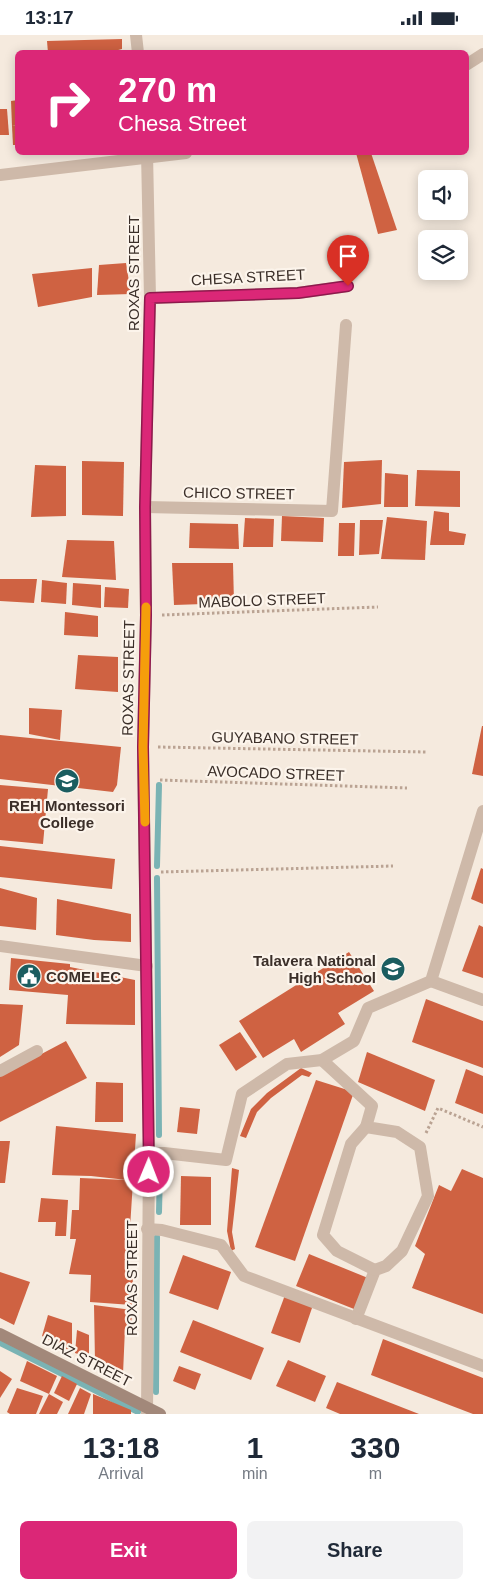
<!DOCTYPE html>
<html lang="en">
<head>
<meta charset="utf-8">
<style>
  :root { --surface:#fff; --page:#f2f2f3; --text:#1f2937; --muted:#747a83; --accent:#db2777 }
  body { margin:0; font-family:Arial,sans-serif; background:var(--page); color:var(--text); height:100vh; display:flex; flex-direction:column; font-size:19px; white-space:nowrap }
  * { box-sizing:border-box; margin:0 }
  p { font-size:16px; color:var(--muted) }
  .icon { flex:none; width:28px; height:28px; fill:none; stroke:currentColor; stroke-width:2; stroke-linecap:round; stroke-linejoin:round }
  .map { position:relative; height:1379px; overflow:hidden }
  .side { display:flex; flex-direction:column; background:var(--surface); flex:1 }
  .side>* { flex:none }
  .guide { position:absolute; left:15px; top:15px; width:454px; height:105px; border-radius:8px; box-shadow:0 2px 12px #0003; background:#db2777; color:#fff; overflow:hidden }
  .tools { position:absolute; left:418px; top:135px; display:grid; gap:10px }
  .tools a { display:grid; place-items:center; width:50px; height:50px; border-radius:8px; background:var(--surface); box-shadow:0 2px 12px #0003; font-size:25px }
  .pin { position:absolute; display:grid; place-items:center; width:42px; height:42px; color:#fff; margin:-51px -21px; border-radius:50% 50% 50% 0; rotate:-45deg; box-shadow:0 0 5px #0007 }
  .pin .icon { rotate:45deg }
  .me { position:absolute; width:55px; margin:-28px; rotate:1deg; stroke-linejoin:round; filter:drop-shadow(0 0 4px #0008) }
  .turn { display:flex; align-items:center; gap:18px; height:105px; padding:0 20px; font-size:22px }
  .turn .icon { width:65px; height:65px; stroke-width:2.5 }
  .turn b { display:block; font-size:35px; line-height:42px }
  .eta { display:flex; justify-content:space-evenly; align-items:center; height:85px; text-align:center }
  .eta b { font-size:30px; font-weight:700; line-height:35px }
  .action { display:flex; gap:10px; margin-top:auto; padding:10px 20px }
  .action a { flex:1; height:58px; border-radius:8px; background:var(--accent); color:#fff; font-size:20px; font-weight:700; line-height:58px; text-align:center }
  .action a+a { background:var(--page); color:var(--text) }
  .status { display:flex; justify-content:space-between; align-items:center; height:35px; padding:0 25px; background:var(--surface); direction:ltr }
  .status svg { height:14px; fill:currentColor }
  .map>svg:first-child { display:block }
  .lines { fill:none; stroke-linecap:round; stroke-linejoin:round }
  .stream { stroke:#7ab3b4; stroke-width:6 }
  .building { fill:#cf6242 }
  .path { stroke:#baa393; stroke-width:3; stroke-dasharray:2.5 2.5; stroke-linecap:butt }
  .lane { stroke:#ceb9a9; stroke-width:12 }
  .street { stroke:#ceb9a9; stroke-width:12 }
  .secondary { stroke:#a2887a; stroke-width:12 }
  .route-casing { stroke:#8e194d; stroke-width:12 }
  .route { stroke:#db2777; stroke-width:9 }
  .slow { stroke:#f59e0b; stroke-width:9 }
  .labels { text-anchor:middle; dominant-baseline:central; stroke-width:4.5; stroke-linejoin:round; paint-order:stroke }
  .street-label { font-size:15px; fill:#3b2f29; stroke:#fcf4eb }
  .poi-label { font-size:15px; font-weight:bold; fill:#3b2f29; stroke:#fcf4eb }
</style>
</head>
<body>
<div class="status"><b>13:17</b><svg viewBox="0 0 49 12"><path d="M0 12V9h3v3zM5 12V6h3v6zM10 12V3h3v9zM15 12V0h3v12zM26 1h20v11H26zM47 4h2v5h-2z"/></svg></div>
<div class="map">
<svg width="483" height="1379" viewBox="0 0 483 1379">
  <rect width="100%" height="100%" fill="#f5eade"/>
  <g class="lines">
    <g class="stream">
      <path d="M 157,831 L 159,750"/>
      <path d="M 157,843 L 159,1100"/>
      <path d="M 159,1177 L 160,1136"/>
      <path d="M 0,1308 L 138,1377"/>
      <path d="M 156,1357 L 157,1202"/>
    </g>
  </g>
  <g class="building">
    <path d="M 122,4 L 122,14 L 107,18 L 48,18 L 47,6 Z"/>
    <path d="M 18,65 L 18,90 L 12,91 L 11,66 Z"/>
    <path d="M 0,74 L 7,74 L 9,100 L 0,100 Z"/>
    <path d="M 18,90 L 18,110 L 13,110 L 12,91 Z"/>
    <path d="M 356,118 L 371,118 L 397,195 L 378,199 Z"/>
    <path d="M 126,228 L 131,259 L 97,260 L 99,230 Z"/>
    <path d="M 92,233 L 92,262 L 38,272 L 32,239 Z"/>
    <path d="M 382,425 L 381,469 L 342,473 L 344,427 Z"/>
    <path d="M 82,426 L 124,427 L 123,481 L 82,480 Z"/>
    <path d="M 35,430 L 66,431 L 66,481 L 31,482 Z"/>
    <path d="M 417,435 L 460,436 L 460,472 L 415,471 Z"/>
    <path d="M 385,438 L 408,440 L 408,472 L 384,472 Z"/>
    <path d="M 434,476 L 449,478 L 449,496 L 466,499 L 464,510 L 430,510 Z"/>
    <path d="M 282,481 L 324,483 L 323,507 L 281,506 Z"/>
    <path d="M 387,482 L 427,486 L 425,525 L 381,524 Z"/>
    <path d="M 245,483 L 274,484 L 273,512 L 243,512 Z"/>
    <path d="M 360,485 L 383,485 L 379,519 L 359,520 Z"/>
    <path d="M 190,488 L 238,489 L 239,514 L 189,513 Z"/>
    <path d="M 339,488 L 355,488 L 354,521 L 338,521 Z"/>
    <path d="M 67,505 L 114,506 L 116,545 L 62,542 Z"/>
    <path d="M 172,528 L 233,528 L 234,568 L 174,570 Z"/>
    <path d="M 0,544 L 37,544 L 34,568 L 0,566 Z"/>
    <path d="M 42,545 L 67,548 L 66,569 L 41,567 Z"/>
    <path d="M 73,548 L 101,550 L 101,573 L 72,570 Z"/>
    <path d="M 105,552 L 129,554 L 128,573 L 104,572 Z"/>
    <path d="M 65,577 L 98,581 L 98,602 L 64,600 Z"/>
    <path d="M 78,620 L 118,622 L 118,657 L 75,654 Z"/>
    <path d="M 29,673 L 62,675 L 60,705 L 29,699 Z"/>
    <path d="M 482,691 L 483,691 L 483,741 L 472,739 Z"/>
    <path d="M 0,700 L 121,712 L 117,750 L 113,757 L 0,744 Z"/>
    <path d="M 0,750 L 48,754 L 43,809 L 0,805 Z"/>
    <path d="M 0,811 L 115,824 L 112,854 L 0,842 Z"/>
    <path d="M 481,833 L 483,834 L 483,869 L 471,864 Z"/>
    <path d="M 0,853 L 37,863 L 36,895 L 0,891 Z"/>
    <path d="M 57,864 L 131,879 L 131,907 L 94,905 L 56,900 Z"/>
    <path d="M 479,890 L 483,892 L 483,943 L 462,936 Z"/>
    <path d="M 349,917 L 374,956 L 338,978 L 345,989 L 301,1017 L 294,1004 L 263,1023 L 239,986 Z"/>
    <path d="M 11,923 L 70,929 L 70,932 L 135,945 L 135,990 L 66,989 L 68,960 L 9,955 Z"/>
    <path d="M 426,964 L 483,986 L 483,1033 L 412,1007 Z"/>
    <path d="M 0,969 L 23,970 L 19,1010 L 0,1022 Z"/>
    <path d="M 240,997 L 257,1022 L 236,1036 L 219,1010 Z"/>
    <path d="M 66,1006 L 87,1043 L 0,1087 L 0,1041 Z"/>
    <path d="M 367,1017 L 435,1045 L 425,1076 L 358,1047 Z"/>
    <path d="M 301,1033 L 312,1038 L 309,1042 L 302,1040 L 271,1063 L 257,1077 L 246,1103 L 240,1101 L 251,1074 L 267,1058 Z"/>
    <path d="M 466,1034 L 483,1041 L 483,1079 L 455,1068 Z"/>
    <path d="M 316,1045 L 354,1057 L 295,1226 L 255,1212 Z"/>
    <path d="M 96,1047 L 123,1048 L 123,1087 L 95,1087 Z"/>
    <path d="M 180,1072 L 200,1074 L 197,1099 L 177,1097 Z"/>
    <path d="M 56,1091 L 136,1099 L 127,1240 L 133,1240 L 132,1270 L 90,1267 L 91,1240 L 69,1239 L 76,1204 L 70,1204 L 72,1175 L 79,1175 L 80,1143 L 127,1145 L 91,1141 L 52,1140 Z"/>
    <path d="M 0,1106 L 10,1106 L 5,1148 L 0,1148 Z"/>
    <path d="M 232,1133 L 239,1135 L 232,1197 L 235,1214 L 231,1216 L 227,1196 Z"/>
    <path d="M 462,1134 L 483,1143 L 483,1279 L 412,1253 L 425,1219 L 415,1211 L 439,1150 L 451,1156 Z"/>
    <path d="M 181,1141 L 211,1142 L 211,1190 L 180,1190 Z"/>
    <path d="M 41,1163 L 68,1165 L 66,1201 L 55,1201 L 56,1187 L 38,1187 Z"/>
    <path d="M 309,1219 L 368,1243 L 354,1274 L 296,1251 Z"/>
    <path d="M 183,1220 L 231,1237 L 218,1275 L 169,1258 Z"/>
    <path d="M 0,1237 L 30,1247 L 14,1290 L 0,1283 Z"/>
    <path d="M 285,1260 L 313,1270 L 300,1308 L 271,1298 Z"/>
    <path d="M 94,1270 L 132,1275 L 131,1293 L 125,1293 L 123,1339 L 95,1327 Z"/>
    <path d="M 48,1280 L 72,1288 L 72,1317 L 42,1301 Z"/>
    <path d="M 193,1285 L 264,1313 L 251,1345 L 180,1317 Z"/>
    <path d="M 77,1295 L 89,1300 L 89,1323 L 75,1318 Z"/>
    <path d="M 383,1304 L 483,1343 L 483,1379 L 473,1379 L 371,1340 Z"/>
    <path d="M 288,1325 L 326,1341 L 315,1367 L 276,1351 Z"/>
    <path d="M 27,1326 L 57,1341 L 49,1359 L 20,1346 Z"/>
    <path d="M 179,1331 L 201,1339 L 195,1355 L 173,1346 Z"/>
    <path d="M 0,1336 L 12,1344 L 0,1363 Z"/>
    <path d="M 62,1341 L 77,1349 L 69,1366 L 54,1358 Z"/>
    <path d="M 337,1347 L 419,1379 L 340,1379 L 326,1373 Z"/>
    <path d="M 17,1353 L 43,1361 L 36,1379 L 10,1379 L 7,1377 Z"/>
    <path d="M 80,1353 L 91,1359 L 84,1379 L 68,1379 Z"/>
    <path d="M 49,1359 L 63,1367 L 57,1379 L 39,1379 Z"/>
    <path d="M 93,1359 L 131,1375 L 131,1379 L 93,1379 Z"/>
  </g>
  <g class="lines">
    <g class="path">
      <path d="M 162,580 L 378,572"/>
      <path d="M 158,712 L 426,717"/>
      <path d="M 160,745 L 407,753"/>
      <path d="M 161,837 L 393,831"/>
      <path d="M 426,1098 L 438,1073 L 483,1092"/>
    </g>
    <g class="lane">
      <path d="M 145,472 L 332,476 L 346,290"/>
      <path d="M 431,946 L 483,965"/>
      <path d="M 322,1025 L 372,1071 L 366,1092 L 397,1097 L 420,1112 L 428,1161 L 402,1216 L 386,1231 L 375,1235 L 356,1284"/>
      <path d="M 0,1036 L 37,1016"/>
      <path d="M 366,1092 L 351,1109 L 323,1200 L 337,1216 L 375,1235"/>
      <path d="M 149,1118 L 164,1118 L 226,1125 L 242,1059 L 287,1029 L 322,1025 L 354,1006 L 368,973 L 431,946 L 483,776"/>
      <path d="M 147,1194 L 162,1195 L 221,1210 L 244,1241 L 483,1331"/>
    </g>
    <g class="street">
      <path d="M 136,0 L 138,18"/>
      <path d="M 466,30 L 483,19"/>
      <path d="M 0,140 L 186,118"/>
      <path d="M 150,263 L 298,258 L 348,251"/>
      <path d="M 0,911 L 147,931"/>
      <path d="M 147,1379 L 149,1118 L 143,711 L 146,580 L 145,472 L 150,263 L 147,118"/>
    </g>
    <path class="secondary" d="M 0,1299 L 160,1379"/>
  </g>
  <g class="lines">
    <defs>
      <path id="route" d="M 149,1137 L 143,712 L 146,580 L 145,472 L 150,263 L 298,258 L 348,251"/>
    </defs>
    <use href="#route" class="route-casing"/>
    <use href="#route" class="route"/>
    <path class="slow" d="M 145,787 L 143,712 L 146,572"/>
  </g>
  <defs>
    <symbol id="university-disc" viewBox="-11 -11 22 22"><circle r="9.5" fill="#1b5d60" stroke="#fcf4eb"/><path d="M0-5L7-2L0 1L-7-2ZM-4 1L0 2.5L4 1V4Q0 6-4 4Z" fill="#fff"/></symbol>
    <symbol id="school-disc" viewBox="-11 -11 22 22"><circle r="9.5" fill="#1b5d60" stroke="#fcf4eb"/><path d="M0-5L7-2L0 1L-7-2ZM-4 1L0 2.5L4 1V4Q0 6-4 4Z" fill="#fff"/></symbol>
    <symbol id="civic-disc" viewBox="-11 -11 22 22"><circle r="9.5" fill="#1b5d60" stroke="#fcf4eb"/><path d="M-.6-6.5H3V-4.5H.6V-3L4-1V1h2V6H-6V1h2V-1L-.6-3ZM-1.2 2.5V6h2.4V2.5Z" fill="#fff"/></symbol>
  </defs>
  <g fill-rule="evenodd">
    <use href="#university-disc" x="53" y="732" width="28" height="28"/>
    <use href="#school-disc" x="379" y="920" width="28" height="28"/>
    <use href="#civic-disc" x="15" y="927" width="28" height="28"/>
  </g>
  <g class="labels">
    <g class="street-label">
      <text transform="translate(133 238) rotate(-90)">ROXAS STREET</text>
      <text transform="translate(248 242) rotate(-3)">CHESA STREET</text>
      <text transform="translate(239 458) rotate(1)">CHICO STREET</text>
      <text transform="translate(262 565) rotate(-2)">MABOLO STREET</text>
      <text transform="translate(128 643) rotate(-89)">ROXAS STREET</text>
      <text transform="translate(285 703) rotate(1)">GUYABANO STREET</text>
      <text transform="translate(276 738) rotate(2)">AVOCADO STREET</text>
      <text transform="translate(131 1243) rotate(-90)">ROXAS STREET</text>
      <text transform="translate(87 1325) rotate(27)">DIAZ STREET</text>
    </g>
    <g class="poi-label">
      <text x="67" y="770">REH Montessori<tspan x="67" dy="17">College</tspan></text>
      <text x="376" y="925" text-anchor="end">Talavera National<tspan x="376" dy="17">High School</tspan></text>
      <text x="46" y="941" text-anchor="start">COMELEC</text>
    </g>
  </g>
</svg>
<div class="tools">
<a><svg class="icon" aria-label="sound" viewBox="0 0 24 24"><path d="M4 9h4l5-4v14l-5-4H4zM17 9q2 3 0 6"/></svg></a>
<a><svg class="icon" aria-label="layers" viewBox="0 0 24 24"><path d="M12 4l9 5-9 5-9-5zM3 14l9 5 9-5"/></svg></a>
</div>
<div class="pin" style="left:348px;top:251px;background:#d93025"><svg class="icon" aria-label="arrive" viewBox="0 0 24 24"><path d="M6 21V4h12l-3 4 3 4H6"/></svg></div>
<svg class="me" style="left:149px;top:1137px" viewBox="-20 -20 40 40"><circle r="17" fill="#db2777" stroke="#fff" stroke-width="3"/><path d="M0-11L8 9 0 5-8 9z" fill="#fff"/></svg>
<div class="guide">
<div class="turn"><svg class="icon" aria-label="right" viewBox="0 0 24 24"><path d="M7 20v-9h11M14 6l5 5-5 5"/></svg><div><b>270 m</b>Chesa Street</div></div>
</div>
</div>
<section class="side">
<div class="eta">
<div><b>13:18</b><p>Arrival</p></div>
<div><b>1</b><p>min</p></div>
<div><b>330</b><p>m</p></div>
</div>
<div class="action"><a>Exit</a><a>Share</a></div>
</section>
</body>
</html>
